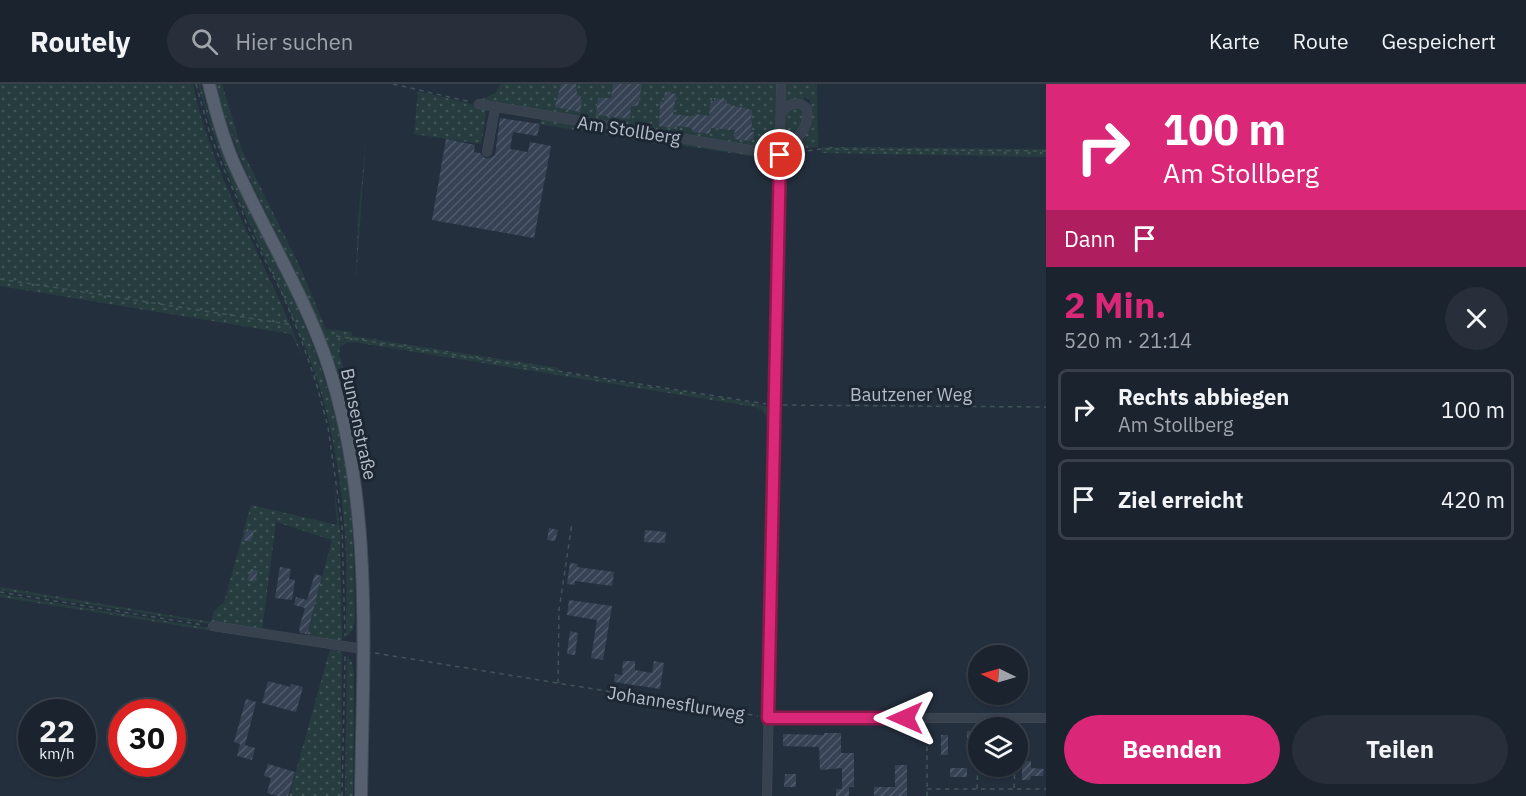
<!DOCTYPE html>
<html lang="de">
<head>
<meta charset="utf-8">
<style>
  :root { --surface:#1b232e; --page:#282f3a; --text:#f1f3f6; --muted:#a0a4aa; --line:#39404a; --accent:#db2777 }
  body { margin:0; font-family:"IBM Plex Sans",sans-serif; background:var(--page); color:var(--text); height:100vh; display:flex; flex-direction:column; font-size:22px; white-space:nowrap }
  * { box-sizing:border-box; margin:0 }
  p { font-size:20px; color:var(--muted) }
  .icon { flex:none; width:33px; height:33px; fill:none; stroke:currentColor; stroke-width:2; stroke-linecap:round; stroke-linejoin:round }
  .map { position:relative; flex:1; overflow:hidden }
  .sheet { display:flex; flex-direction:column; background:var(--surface); width:480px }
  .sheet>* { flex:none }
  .banner { background:#db2777; color:#fff; overflow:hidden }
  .needle { width:39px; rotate:275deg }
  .tools { position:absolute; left:968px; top:561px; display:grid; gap:12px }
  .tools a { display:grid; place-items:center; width:60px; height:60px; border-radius:50%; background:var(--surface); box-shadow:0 2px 4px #0004,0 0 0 2px var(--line); font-size:30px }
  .speed { position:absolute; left:18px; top:615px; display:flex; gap:12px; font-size:30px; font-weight:700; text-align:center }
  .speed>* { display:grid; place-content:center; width:78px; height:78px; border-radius:50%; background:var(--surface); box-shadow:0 2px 4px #0004,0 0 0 2px var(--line); line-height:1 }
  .speed small { font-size:15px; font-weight:400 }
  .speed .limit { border:9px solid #d22; background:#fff; color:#111 }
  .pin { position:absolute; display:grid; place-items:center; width:51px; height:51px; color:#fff; margin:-26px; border:3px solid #fff; border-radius:50%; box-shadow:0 2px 6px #0007 }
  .me { position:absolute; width:66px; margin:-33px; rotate:270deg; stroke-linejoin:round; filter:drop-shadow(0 0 4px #0008) }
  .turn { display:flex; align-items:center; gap:21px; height:126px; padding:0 18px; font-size:27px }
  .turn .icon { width:78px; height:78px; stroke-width:2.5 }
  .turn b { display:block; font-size:42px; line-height:51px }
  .then { display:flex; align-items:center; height:57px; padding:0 18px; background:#0003; gap:12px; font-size:22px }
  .round { display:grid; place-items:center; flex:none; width:63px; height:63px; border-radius:32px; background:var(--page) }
  .head { display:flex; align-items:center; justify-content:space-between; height:102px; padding:0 18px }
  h1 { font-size:36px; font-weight:700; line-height:45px; color:var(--accent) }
  .button { display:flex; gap:12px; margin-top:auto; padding:12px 18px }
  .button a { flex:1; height:69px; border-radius:36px; background:var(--accent); color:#fff; font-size:24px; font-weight:700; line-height:69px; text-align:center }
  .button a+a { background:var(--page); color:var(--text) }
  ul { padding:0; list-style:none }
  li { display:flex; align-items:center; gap:18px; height:81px; margin:0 12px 9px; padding:0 6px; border:3px solid var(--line); border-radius:9px }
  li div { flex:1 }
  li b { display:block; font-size:22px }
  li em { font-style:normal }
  header { display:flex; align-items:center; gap:36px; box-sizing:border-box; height:84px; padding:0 30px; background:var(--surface); border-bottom:2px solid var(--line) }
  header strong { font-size:28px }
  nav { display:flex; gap:33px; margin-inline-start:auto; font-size:21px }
  .search { width:420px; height:54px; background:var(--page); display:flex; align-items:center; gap:15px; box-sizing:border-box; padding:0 21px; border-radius:33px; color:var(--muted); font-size:22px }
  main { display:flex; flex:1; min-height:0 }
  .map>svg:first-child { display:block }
  .grass { fill:url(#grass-dots) }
  .building { fill:url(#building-hatch) }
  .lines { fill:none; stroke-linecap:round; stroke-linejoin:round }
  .minor-casing { stroke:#414a57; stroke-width:10 }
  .major-casing { stroke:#414a57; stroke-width:14 }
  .path { stroke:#3f5557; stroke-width:1.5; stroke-dasharray:4.5 4.5; stroke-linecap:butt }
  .minor { stroke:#38414e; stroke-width:9 }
  .major { stroke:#56606e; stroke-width:12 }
  .route-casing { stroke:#8e194d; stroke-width:15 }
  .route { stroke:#db2777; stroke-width:10 }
  .labels { text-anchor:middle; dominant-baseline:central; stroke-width:6; stroke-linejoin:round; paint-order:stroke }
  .street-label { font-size:18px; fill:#b4bcc9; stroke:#1d2633 }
</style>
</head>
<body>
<header>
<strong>Routely</strong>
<div class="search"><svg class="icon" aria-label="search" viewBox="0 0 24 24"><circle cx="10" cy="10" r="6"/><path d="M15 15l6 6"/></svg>Hier suchen</div>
<nav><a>Karte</a><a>Route</a><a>Gespeichert</a></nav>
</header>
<main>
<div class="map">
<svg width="1046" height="712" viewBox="0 0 1046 712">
  <defs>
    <pattern id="grass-dots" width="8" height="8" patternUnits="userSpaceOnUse" patternTransform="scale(1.5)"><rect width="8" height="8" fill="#263c3f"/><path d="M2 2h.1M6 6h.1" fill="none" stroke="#435659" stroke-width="1.8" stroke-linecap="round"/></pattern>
    <pattern id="building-hatch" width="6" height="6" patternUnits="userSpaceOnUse" patternTransform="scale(1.5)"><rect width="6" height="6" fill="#364354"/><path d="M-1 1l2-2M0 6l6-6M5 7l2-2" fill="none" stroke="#515c6b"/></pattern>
  </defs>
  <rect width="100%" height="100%" fill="#242f3e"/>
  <g class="grass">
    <path d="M 0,0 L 193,0 C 213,97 269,181 303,273 L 291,250 L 0,202 Z"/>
    <path d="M 198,0 L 201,0 C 217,76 259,139 291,209 C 316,264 336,322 345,382 C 354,433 354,485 355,536 L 352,547 L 346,553 C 346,527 347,501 346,475 C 344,409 334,341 311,278 C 294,231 270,187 250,141 C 229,95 211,49 198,0 Z"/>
    <path d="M 216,0 L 222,0 L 242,66 L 300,183 L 326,245 L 352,248 L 352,252 L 559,284 L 559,288 L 759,320 L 772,325 L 772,335 L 768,335 L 762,326 L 755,323 L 354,258 L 346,259 L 340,263 L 339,271 L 347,293 L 337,295 C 327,263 316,231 302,201 C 270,134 233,73 216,0 Z"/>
    <path d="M 501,0 L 776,0 L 774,60 L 769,65 L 480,16 L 495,9 Z"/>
    <path d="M 785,0 L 817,0 L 818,63 L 791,65 L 806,54 L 804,52 L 808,48 L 807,46 L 811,23 L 810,16 L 805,13 L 803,16 L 793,15 L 785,18 Z"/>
    <path d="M 418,7 L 479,22 L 485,25 L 486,31 L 481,60 L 414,50 Z"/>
    <path d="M 794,24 L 800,26 L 805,31 L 802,43 L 784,62 C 784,48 779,31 794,24 Z"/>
    <path d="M 541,35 L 768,72 L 775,77 L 773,318 L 770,317 L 773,83 L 771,79 L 764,74 L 679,61 L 668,62 L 540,40 Z"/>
    <path d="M 366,55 L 356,195 L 358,136 Z"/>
    <path d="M 822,63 L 1046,65 L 1046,73 L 821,69 Z"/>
    <path d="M 334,401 L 340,447 L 342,556 L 337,557 L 306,553 L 332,456 L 276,438 L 262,547 L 247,545 L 245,552 L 0,513 L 0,510 L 216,545 L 216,541 L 0,506 L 0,503 L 211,538 L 214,527 L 224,518 L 251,421 L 337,441 Z"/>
    <path d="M 330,565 L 342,568 L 341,712 L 289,712 Z"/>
    <path d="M 347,571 L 352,579 L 354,589 L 353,712 L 345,712 Z"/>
  </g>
  <g class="building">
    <path d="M 561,0 L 576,0 L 577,11 L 581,12 L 580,15 L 582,16 L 580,28 L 555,23 Z"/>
    <path d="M 613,0 L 642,0 L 638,22 L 631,21 L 630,35 L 596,31 L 598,14 L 611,14 Z"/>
    <path d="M 665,8 L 676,10 L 673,30 L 695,33 L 695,30 L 709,32 L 711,17 L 714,17 L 714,14 L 727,16 L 727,20 L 752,26 L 751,37 L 752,37 L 751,48 L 754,48 L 753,56 L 750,55 L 750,57 L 734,55 L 735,46 L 711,44 L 710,50 L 693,48 L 693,44 L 677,42 L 677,45 L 659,42 L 660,17 L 664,18 Z"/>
    <path d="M 500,34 L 540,40 L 537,52 L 513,48 L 510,65 L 528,68 L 530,58 L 551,62 L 534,154 L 432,136 L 446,55 L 475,61 L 474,68 L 480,69 L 485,74 L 490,74 L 495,71 Z"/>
    <path d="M 549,444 L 558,446 L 555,457 L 547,456 Z"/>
    <path d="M 247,445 L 254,447 L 251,458 L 243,456 Z"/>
    <path d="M 645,446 L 666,448 L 665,459 L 644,458 Z"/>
    <path d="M 570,479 L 578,480 L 577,483 L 614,488 L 612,502 L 575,497 L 575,501 L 567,500 Z"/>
    <path d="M 280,483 L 291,485 L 289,495 L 295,496 L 292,516 L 275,514 Z"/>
    <path d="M 251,485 L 258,487 L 254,498 L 247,496 Z"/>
    <path d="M 315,490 L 322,492 L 307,550 L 300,549 L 299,544 L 305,524 L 294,521 L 296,513 L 307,516 Z"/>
    <path d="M 569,516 L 612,522 L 603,576 L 591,574 L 597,536 L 567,531 Z"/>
    <path d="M 570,547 L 578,549 L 575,571 L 567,570 Z"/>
    <path d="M 623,577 L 635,577 L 635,586 L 652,589 L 654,577 L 664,579 L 660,605 L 614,598 L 615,590 L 622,591 Z"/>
    <path d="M 268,597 L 290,603 L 291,600 L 303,603 L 296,628 L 262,619 Z"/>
    <path d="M 246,615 L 256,618 L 245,661 L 255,664 L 252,676 L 237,672 L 240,660 L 234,658 Z"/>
    <rect x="967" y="647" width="11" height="13"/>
    <path d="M 824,649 L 841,649 L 841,669 L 854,669 L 854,703 L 849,703 L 849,712 L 836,712 L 836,705 L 842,705 L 842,684 L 820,686 L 819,663 L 783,662 L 783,650 L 824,651 Z"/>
    <rect x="941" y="651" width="7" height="20"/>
    <path d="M 1022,677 L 1031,677 L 1031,684 L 1044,685 L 1043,692 L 1031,692 L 1030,696 L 1022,696 Z"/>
    <path d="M 268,680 L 295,688 L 288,712 L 277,712 L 267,709 L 271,694 L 264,692 Z"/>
    <path d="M 895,681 L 907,681 L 907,712 L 874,712 L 874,703 L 895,703 Z"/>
    <rect x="988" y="683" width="18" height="9"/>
    <rect x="950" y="684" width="17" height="9"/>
    <path d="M 785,690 L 796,690 L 796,703 L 784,703 Z"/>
  </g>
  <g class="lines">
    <defs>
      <g id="minor">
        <path d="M 479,20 L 780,71"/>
        <path d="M 487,68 L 495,24"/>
        <path d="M 780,71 C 793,59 811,45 807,25 C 798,15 788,20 781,29"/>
        <path d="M 213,542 L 363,565"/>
        <path d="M 768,634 L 1046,634"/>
        <path d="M 767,712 L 781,0"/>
      </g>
      <path id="major" d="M 209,0 C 216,29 224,59 237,86 C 266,150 303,209 326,275 C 374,415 363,566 361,712"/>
    </defs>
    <use href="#minor" class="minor-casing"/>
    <use href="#major" class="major-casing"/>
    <g class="path">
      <path d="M 196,0 L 210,50 L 222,81 L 240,121 L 247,141 L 281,207 L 300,252 L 316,298 L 328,343 L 342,441 L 345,552"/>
      <path d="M 393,0 L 471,18"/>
      <path d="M 799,68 L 821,65 L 1046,67"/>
      <path d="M 0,195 L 294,241"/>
      <path d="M 336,252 L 766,320"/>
      <path d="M 783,321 L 1046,323"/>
      <path d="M 0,508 L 203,541"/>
      <path d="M 375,569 L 758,632"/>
      <path d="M 558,599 L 559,526 L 572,439"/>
      <path d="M 1014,704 L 1015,682"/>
      <path d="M 927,705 L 1046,705"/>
      <path d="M 977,705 L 978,673"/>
      <path d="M 342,712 L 345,572"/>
      <path d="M 927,712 L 927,643"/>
    </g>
    <use href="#minor" class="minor"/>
    <use href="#major" class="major"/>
  </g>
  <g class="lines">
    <defs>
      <path id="route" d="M 780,71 L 768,634 L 905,634"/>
    </defs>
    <use href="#route" class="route-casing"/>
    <use href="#route" class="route"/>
  </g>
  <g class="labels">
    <g class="street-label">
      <text transform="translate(629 46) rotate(9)">Am Stollberg</text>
      <text x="911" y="310">Bautzener Weg</text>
      <text transform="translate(359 340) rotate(78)">Bunsenstraße</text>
      <text transform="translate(676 619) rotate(9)">Johannesflurweg</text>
    </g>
  </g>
</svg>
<div class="tools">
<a><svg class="needle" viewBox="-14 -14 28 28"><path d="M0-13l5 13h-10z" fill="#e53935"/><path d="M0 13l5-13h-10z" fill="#a0a4aa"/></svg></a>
<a><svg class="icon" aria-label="layers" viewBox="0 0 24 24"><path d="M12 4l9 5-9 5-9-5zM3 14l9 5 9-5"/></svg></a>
</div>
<div class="speed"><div>22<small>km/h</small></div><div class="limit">30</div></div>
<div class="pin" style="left:780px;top:71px;background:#d93025"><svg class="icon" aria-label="arrive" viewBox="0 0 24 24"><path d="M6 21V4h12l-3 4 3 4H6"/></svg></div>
<svg class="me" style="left:905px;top:634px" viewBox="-20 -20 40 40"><path d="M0-17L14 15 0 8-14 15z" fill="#db2777" stroke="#fff" stroke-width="4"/></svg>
</div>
<section class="sheet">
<div class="banner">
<div class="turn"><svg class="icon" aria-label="right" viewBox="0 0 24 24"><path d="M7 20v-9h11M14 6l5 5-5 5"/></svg><div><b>100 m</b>Am Stollberg</div></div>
<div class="then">Dann<svg class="icon" aria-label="arrive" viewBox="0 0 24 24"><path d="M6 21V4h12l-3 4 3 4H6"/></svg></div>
</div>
<div class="head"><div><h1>2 Min.</h1><p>520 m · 21:14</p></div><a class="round"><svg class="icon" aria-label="close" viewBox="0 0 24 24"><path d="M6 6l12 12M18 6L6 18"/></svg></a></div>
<ul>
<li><svg class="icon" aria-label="right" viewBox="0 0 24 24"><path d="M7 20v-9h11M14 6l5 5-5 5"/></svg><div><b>Rechts abbiegen</b><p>Am Stollberg</p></div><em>100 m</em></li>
<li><svg class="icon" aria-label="arrive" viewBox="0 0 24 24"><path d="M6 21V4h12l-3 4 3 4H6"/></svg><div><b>Ziel erreicht</b></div><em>420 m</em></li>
</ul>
<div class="button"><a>Beenden</a><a>Teilen</a></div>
</section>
</main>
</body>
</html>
